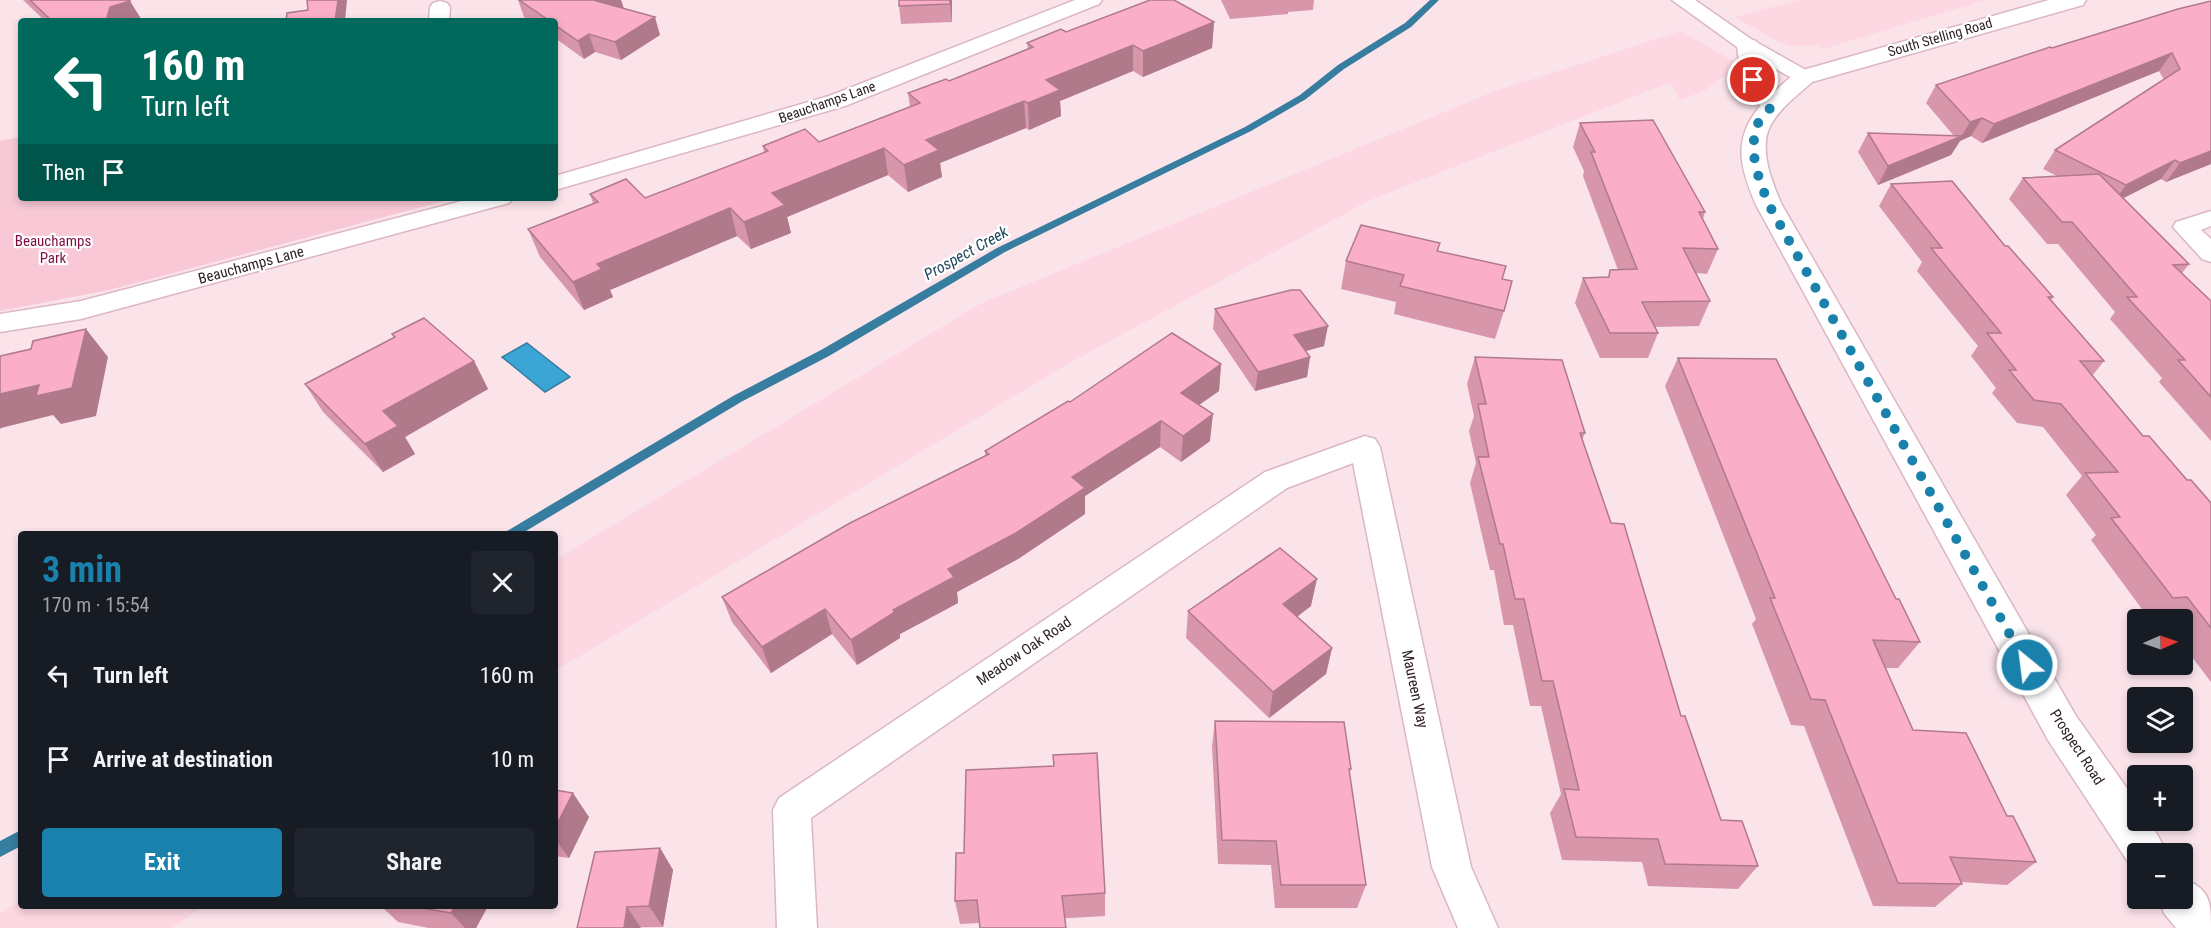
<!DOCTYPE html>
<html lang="en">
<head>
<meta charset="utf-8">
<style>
  :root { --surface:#171b24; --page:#20242c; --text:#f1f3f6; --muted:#9ea1a6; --accent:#1981ab }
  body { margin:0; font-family:"Roboto Condensed",sans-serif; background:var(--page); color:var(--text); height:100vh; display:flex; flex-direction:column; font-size:22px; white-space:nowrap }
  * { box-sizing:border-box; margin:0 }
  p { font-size:20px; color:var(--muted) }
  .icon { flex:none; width:33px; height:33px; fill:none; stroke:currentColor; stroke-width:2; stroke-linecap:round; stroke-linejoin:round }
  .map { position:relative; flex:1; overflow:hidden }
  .panel { position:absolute; left:18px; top:531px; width:540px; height:378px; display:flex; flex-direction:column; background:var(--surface); border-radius:6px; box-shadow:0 3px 9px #0003 }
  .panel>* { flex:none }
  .hud { position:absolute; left:18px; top:18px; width:540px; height:183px; border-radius:6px; box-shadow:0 3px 9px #0003; background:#00695c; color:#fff; overflow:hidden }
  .needle { width:39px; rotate:88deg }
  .controls { position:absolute; left:2127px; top:609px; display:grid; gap:12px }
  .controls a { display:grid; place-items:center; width:66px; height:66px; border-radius:6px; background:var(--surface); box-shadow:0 3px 9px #0003; font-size:30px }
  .pin { position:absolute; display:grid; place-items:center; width:51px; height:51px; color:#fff; margin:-26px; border:3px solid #fff; border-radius:50%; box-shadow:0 2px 6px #0007 }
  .me { position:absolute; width:66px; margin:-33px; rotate:331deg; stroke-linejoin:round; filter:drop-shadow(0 0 4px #0008) }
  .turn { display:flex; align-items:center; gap:21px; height:126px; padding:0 24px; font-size:27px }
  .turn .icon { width:78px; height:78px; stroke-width:2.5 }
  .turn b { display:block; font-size:42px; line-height:51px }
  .then { display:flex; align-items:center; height:57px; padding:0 24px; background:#0003; gap:12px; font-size:22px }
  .round { display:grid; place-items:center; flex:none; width:63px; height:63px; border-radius:6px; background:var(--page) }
  .overview { display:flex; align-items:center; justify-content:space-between; height:102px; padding:0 24px }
  h1 { font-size:36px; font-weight:700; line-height:45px; color:var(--accent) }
  .cta { display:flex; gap:12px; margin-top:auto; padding:12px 24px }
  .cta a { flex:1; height:69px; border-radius:6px; background:var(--accent); color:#fff; font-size:24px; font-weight:700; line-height:69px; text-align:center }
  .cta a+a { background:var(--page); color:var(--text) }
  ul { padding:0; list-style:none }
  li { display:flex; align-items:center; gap:18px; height:84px; padding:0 24px }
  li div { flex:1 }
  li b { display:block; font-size:22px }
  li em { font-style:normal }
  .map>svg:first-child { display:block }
  .built { fill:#fdd7e2 }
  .green { fill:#f8c8d6 }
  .water { fill:#3ba6d6; stroke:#367da0; stroke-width:1.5 }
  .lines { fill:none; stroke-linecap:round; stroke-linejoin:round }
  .stream { fill:#367da0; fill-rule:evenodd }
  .street-casing { stroke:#dcb7c2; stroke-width:3 }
  .secondary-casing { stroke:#dcb7c2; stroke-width:3 }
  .street { fill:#fff; fill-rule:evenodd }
  .secondary { fill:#fff; fill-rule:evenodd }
  .wall { fill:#d896ab }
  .shaded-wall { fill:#b07a8b }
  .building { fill:#fbaec7; stroke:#b07a8b; stroke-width:1.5 }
  .route { stroke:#1981ab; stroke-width:10; stroke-dasharray:0 18 }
  .labels { text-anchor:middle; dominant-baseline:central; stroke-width:4.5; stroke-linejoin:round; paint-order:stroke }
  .far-street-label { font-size:14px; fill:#2c1e22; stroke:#fff }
  .park-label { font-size:15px; fill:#7e0f45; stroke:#fff }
  .street-label { font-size:15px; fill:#2c1e22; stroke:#fff }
  .water-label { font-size:16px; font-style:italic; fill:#1c485c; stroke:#fff }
</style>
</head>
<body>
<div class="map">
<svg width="2211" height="928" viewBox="0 0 2211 928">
  <rect width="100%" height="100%" fill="#fbe3ea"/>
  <g class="built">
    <path d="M 1802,0 L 1985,0 L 1823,49 L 1818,46 L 1791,46 L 1777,41 L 1735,17 Z"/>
    <path d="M 1681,31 L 1743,67 L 1718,80 L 1704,91 L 1680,100 L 1671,82 L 1370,200 L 1071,362 L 555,671 L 555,560 L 980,304 L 1493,92 Z"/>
    <path d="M 21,900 L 21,906 L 204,906 L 172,928 L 0,928 L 0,914 Z"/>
  </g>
  <path class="green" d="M 21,137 L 21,198 L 456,198 L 109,290 L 0,311 L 0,141 Z"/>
  <path class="water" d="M 527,343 L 570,377 L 545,392 L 502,357 Z"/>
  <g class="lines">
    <g class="stream">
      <path d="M 1430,0 L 1439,0 L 1411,27 L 1344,69 L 1306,99 L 1251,131 L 1005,252 L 829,356 L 741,402 L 521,534 L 505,534 L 507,531 L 733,396 L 821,350 L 997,248 L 1245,127 L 1300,95 L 1338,65 L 1405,23 Z"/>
      <path d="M 21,830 L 21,846 L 0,857 L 0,841 Z"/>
    </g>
    <defs>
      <g id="street">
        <path d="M 1075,0 L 1102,0 L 1099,4 L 845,106 L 555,190 L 555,176 L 829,96 Z"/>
        <path d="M 1672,0 L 1695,0 L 1751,39 L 1811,73 L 1815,77 L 1811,81 L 1804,83 L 1797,81 L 1737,47 Z"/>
        <path d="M 440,1 L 447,3 L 450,7 L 449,21 L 429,21 L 430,7 L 433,3 Z"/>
        <path d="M 473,198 L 513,198 L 509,203 L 81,319 L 0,332 L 0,314 L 81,301 Z"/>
        <path d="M 2211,211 L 2211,226 L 2201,230 L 2211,239 L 2211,262 L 2202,259 L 2173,227 L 2176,222 Z"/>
        <path d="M 1365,436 L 1375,439 L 1380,447 L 1471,867 L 1498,928 L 1458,928 L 1432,867 L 1353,463 L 1287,488 L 811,818 L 817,928 L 777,928 L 773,810 L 779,798 L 1265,472 Z"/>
      </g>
      <g id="secondary">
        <path d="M 2049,0 L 2086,0 L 2083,5 L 1812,82 C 1799,94 1781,107 1772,123 C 1757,146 1772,183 1782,205 L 2076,716 L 2138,804 L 2138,820 L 2149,820 L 2168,854 L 2138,854 L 2138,871 L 2132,868 L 2048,740 L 1756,205 C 1740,167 1732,140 1760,106 L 1741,80 L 1737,46 L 1740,41 L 1748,39 L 1756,41 L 1759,46 L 1765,80 L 1774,92 L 1796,72 Z"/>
        <path d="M 2182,878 C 2210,889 2211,901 2211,928 L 2176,928 L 2164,913 L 2158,898 L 2182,898 Z"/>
      </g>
    </defs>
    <use href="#street" class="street-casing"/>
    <use href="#secondary" class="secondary-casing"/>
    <use href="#street" class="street"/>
    <use href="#secondary" class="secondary"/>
  </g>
  <g class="wall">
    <path d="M 23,0 L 129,0 L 141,19 L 134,21 L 45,21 Z"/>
    <path d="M 518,0 L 621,0 L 624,9 L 660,35 L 621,60 L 595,52 L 584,59 L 555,38 L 555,21 L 530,21 L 524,17 Z"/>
    <path d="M 952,0 L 952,22 L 901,24 L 899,6 Z"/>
    <path d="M 1221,0 L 1314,0 L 1313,10 L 1288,12 L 1288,14 L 1230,19 Z"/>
    <path d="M 2178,9 L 2211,164 L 2166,182 L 2161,179 L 2123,198 L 2189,264 L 2182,273 L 2211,301 L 2211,441 L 2159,382 L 2162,378 L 2110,319 L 2115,312 L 2058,244 L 2047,244 L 2009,199 L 2023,178 L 2057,176 L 2043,169 L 2055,150 L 2164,80 L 2159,71 L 1982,143 L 1971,136 L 1960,141 L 1951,155 L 1878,185 L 1858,152 L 1868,133 L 1954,136 L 1926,103 L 1936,85 L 2052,48 Z"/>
    <path d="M 1214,22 L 1212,48 L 1143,77 L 1133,71 L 1060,101 L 1061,116 L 1029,130 L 1026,128 L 940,163 L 942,177 L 908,192 L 888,175 L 787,217 L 791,233 L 751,249 L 737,236 L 610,290 L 613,297 L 584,310 L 540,257 L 528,229 L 593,203 L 590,194 L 645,198 L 764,153 L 763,146 L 819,142 L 910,107 L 908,93 L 949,81 L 1028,49 L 1027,43 L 1066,32 Z"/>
    <path d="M 1580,123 L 1705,212 L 1703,219 L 1718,249 L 1707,274 L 1696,273 L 1710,301 L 1699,326 L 1655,327 L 1658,333 L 1648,358 L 1600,358 L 1575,303 L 1583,278 L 1608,277 L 1610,270 L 1618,270 L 1583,176 L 1584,171 L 1573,147 Z"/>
    <path d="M 1891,184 L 2005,246 L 2053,297 L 2051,300 L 2104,361 L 2092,376 L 2143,436 L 2211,503 L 2211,682 L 2182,644 L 2182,620 L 2150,620 L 2091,540 L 2096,535 L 2066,495 L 2082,476 L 2043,427 L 2017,423 L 1992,393 L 1996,388 L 1971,356 L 1978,346 L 1917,271 L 1922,262 L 1879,206 Z"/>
    <path d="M 1440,243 L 1438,251 L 1502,279 L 1504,311 L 1495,339 L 1394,314 L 1396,302 L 1341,289 L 1346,261 Z"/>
    <path d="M 1215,309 L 1324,346 L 1306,351 L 1310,357 L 1307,377 L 1255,391 L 1213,329 Z"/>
    <path d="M 392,334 L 474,361 L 488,389 L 405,437 L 415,454 L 383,472 L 323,412 L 305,384 L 394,338 Z"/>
    <path d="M 1475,357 L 1585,433 L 1582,440 L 1611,523 L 1681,716 L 1721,820 L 1758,866 L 1738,889 L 1648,886 L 1642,862 L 1562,860 L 1550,813 L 1561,794 L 1541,706 L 1530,706 L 1513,625 L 1504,625 L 1494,570 L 1490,570 L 1470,483 L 1476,463 L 1469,431 L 1474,416 L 1467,384 Z"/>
    <path d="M 1678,358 L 1896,599 L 1920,642 L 1898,668 L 1885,668 L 1913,730 L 2007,816 L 2036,862 L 2007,885 L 1961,882 L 1962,884 L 1935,907 L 1873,906 L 1804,726 L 1791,725 L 1752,624 L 1756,619 L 1665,386 Z"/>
    <path d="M 1221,364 L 1219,391 L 1199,405 L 1210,441 L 1181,462 L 1160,447 L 1085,496 L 1085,514 L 1018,559 L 957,592 L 958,603 L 900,634 L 900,638 L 857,665 L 832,634 L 771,673 L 732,622 L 722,597 L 985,456 L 985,451 L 1070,402 Z"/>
    <path d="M 1311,606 L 1297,617 L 1332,648 L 1326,674 L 1269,718 L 1186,638 L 1188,611 Z"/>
    <path d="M 1215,721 L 1351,769 L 1349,774 L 1366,885 L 1357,908 L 1275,908 L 1271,865 L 1218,864 L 1212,746 Z"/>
    <path d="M 555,790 L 589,817 L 569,858 L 555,856 Z"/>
    <path d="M 660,848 L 673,870 L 663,927 L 577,928 Z"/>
    <path d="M 1105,893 L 1105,916 L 960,924 L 955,901 Z"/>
    <path d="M 381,906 L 488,906 L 476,928 L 429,928 L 398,922 Z"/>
  </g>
  <g class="shaded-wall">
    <path d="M 338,0 L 347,0 L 345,21 L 335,21 Z"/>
    <path d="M 593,0 L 621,0 L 624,9 Z"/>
    <path d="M 950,0 L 952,0 L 952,22 L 950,4 Z"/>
    <path d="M 130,1 L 141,19 L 134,21 L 106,21 L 110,7 Z"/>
    <path d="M 655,17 L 660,35 L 621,60 L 615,42 Z"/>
    <path d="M 1214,22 L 1212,48 L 1143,77 L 1143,51 Z"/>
    <path d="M 589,34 L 595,52 L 584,59 L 578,41 Z"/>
    <path d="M 1133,45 L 1133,71 L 1060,101 L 1061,116 L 1029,130 L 1028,103 L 1046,80 Z"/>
    <path d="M 2172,53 L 2159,71 L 1982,143 L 1994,124 Z"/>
    <path d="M 1024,101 L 1026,128 L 940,163 L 942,177 L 908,192 L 904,165 L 926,140 Z"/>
    <path d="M 1982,118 L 1971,136 L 1960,141 L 1951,155 L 1878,185 L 1888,166 L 1961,137 L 1970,122 Z"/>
    <path d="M 884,148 L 888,175 L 787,217 L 791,233 L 751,249 L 744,222 L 772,193 Z"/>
    <path d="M 2211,151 L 2211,164 L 2166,182 L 2180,163 Z"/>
    <path d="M 2175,160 L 2161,179 L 2112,204 L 2126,185 Z"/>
    <path d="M 730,208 L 737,236 L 610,290 L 613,297 L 584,310 L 573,282 L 597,264 Z"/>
    <path d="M 1328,326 L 1324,346 L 1291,355 L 1294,335 Z"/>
    <path d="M 86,329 L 108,357 L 96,416 L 61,424 L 53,415 L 1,428 L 0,429 L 0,394 L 39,385 Z"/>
    <path d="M 1310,357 L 1307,377 L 1255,391 L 1258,372 Z"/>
    <path d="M 474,361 L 488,389 L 405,437 L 415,454 L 383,472 L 365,444 L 383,411 Z"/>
    <path d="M 1221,364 L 1219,391 L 1179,419 L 1181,393 Z"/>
    <path d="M 1213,414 L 1210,441 L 1181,462 L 1183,436 Z"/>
    <path d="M 1161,421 L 1160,447 L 1085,496 L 1085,514 L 1018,559 L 957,592 L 958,603 L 900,634 L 900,638 L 857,665 L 851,640 L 1072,477 Z"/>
    <path d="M 1317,579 L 1311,606 L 1278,631 L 1283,604 Z"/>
    <path d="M 825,609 L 832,634 L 771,673 L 762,647 Z"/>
    <path d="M 1332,648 L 1326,674 L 1269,718 L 1273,692 Z"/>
    <path d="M 573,793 L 589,817 L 569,858 L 555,839 L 555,828 Z"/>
    <path d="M 660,848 L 673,870 L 663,927 L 649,906 Z"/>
    <path d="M 455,906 L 488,906 L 476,928 L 465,928 L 451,913 Z"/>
    <path d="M 627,907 L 641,928 L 624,928 Z"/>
  </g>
  <g class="building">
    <path d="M 30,0 L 129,0 L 130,1 L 110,7 L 106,21 L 52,21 Z"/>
    <path d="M 307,0 L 338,0 L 335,21 L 286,21 L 287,13 L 308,10 Z"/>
    <path d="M 519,0 L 594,0 L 593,0 L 655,17 L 615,42 L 589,34 L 578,41 L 555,25 L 555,21 L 550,21 Z"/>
    <path d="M 899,0 L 950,0 L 950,4 L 899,6 Z"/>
    <path d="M 1150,0 L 1174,0 L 1214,22 L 1143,51 L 1133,45 L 1046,80 L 1060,90 L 1028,103 L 1024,101 L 926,140 L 939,150 L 904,165 L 884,148 L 772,193 L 785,205 L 744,222 L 730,208 L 597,264 L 602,269 L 573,282 L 528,229 L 598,202 L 590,194 L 626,179 L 645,198 L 768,151 L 763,146 L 805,129 L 819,142 L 920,103 L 908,93 L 946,79 L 949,81 L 1033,47 L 1027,43 L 1061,29 L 1066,32 Z"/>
    <path d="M 2211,1 L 2211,151 L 2180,163 L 2175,160 L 2126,185 L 2055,150 L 2180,69 L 2172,53 L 1994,124 L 1982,118 L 1970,122 L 1936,85 L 2050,47 L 2052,48 L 2178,9 Z"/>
    <path d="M 1653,120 L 1705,212 L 1699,212 L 1718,249 L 1683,248 L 1710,301 L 1642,302 L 1658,333 L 1610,333 L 1583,278 L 1609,277 L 1610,270 L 1637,269 L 1591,152 L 1595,152 L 1580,123 Z"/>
    <path d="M 1868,133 L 1962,136 L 1888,166 Z"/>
    <path d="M 2099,174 L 2189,264 L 2173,265 L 2211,301 L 2211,397 L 2178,360 L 2185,360 L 2127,297 L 2137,297 L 2072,222 L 2062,222 L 2023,178 Z"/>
    <path d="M 1952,181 L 2005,246 L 2008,246 L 2053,297 L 2048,297 L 2104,361 L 2080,361 L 2143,436 L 2149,436 L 2187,480 L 2191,480 L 2211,503 L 2211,628 L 2187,597 L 2173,598 L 2111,518 L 2120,517 L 2085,473 L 2118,472 L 2061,404 L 2034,400 L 2009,370 L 2016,370 L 1987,333 L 2001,333 L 1931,248 L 1942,248 L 1891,184 Z"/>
    <path d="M 1361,225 L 1440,243 L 1437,251 L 1506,266 L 1502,279 L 1512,281 L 1504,311 L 1400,286 L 1404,275 L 1346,261 Z"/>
    <path d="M 1291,290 L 1300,290 L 1328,326 L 1294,335 L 1310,357 L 1258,372 L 1215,309 Z"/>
    <path d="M 424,318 L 474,361 L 383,411 L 398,426 L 365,444 L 305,384 L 395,337 L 392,334 Z"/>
    <path d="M 86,329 L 72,388 L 36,396 L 39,385 L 0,394 L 0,356 L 31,349 L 33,341 Z"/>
    <path d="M 1172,333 L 1221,364 L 1181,393 L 1213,414 L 1183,436 L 1161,421 L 1072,477 L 1085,488 L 1016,533 L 948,569 L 954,577 L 893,610 L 895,612 L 851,640 L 825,609 L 762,647 L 722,597 L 850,523 L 989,454 L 985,451 L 1068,401 L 1070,402 Z"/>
    <path d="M 1475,357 L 1562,360 L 1585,433 L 1580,433 L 1611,523 L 1624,524 L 1681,716 L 1685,716 L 1721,820 L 1742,821 L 1758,866 L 1665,864 L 1658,839 L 1576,837 L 1564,789 L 1579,790 L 1553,681 L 1542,681 L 1524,599 L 1515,599 L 1503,544 L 1500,544 L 1478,457 L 1489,457 L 1478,404 L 1486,404 Z"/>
    <path d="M 1678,358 L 1776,359 L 1896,599 L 1899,599 L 1920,642 L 1873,640 L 1913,730 L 1966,733 L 2007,816 L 2013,816 L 2036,862 L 1950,857 L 1962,884 L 1898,883 L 1825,700 L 1811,699 L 1770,598 L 1775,598 Z"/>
    <path d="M 1280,548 L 1317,579 L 1283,604 L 1332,648 L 1273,692 L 1188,611 Z"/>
    <path d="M 1215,721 L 1344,722 L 1351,769 L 1349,769 L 1366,885 L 1281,885 L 1276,841 L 1222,840 Z"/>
    <path d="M 1097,753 L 1105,893 L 1062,896 L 1066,928 L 980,928 L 977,900 L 955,901 L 956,853 L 964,853 L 966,770 L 1054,766 L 1053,755 Z"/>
    <path d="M 555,790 L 573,793 L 555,828 Z"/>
    <path d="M 660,848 L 649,906 L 627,907 L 624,928 L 577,928 L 595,852 Z"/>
    <path d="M 410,906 L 455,906 L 451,913 Z"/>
  </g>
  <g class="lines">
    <path class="route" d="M 1753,80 L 1772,106 C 1767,112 1760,119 1757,125 C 1748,153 1759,180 1769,205 L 2027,665"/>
  </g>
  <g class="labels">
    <g class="far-street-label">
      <text transform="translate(1940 37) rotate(-16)">South Stelling Road</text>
      <text transform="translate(827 102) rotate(-19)">Beauchamps Lane</text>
    </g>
    <g class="park-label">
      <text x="53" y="241">Beauchamps<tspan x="53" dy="17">Park</tspan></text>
    </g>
    <g class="street-label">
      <text transform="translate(251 265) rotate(-15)">Beauchamps Lane</text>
      <text transform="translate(1024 651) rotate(-34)">Meadow Oak Road</text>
      <text transform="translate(1415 689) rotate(78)">Maureen Way</text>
      <text transform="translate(2077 747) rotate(57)">Prospect Road</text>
    </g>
    <g class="water-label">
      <text transform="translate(966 253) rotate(-29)">Prospect Creek</text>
    </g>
  </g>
</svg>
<div class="controls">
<a><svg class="needle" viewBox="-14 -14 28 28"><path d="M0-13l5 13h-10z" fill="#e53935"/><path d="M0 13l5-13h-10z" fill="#9ea1a6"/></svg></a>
<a><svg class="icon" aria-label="layers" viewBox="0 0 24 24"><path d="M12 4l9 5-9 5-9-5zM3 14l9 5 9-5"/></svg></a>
<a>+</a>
<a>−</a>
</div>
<div class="pin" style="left:1753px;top:80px;background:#d93025"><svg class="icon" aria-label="arrive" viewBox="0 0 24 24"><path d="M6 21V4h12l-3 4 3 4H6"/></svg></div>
<svg class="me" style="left:2027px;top:665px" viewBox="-20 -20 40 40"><circle r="17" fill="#1981ab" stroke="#fff" stroke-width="3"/><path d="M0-11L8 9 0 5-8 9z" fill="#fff"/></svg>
<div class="hud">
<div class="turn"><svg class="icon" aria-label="left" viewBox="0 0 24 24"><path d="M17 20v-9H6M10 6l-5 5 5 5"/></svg><div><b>160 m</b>Turn left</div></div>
<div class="then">Then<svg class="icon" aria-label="arrive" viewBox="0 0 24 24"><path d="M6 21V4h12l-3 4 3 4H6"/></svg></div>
</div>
<section class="panel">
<div class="overview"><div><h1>3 min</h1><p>170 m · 15:54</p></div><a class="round"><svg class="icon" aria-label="close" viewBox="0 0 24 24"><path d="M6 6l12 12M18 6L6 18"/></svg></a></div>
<ul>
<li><svg class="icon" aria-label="left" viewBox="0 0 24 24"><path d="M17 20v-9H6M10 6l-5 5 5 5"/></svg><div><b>Turn left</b></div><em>160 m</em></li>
<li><svg class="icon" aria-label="arrive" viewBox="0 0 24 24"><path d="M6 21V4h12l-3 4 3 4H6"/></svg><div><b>Arrive at destination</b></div><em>10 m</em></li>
</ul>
<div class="cta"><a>Exit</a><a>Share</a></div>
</section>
</div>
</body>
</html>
